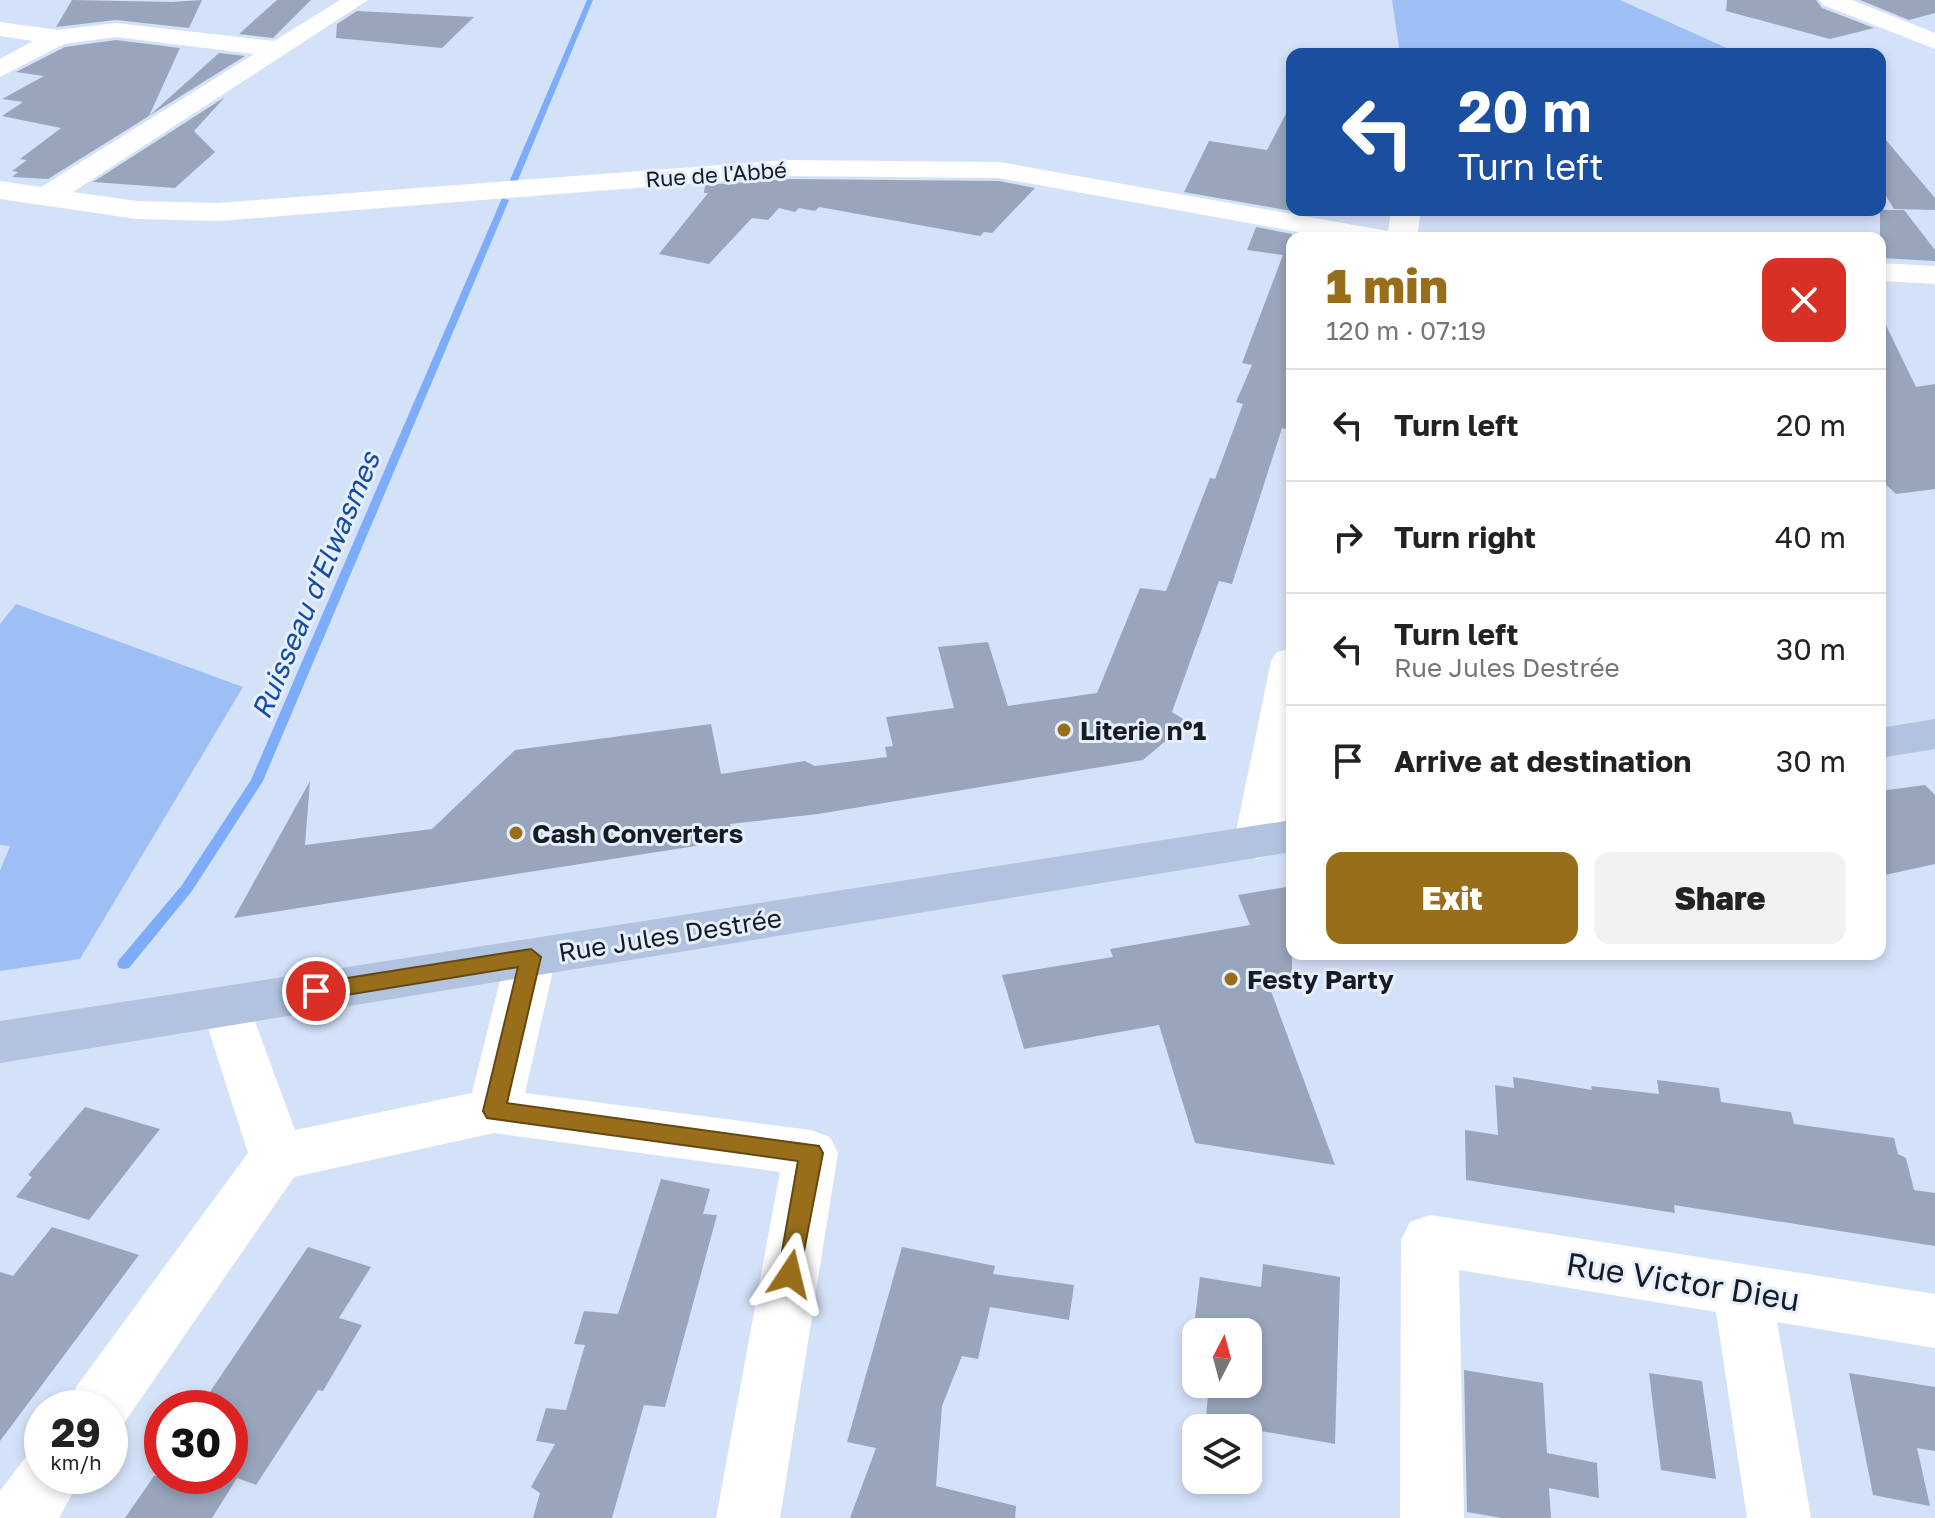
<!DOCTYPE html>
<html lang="en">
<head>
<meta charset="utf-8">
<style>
  :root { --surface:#fff; --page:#f2f2f2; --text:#222; --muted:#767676; --line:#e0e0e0; --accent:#986e1b }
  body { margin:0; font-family:"Golos Text",sans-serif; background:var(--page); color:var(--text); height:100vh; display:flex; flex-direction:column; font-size:30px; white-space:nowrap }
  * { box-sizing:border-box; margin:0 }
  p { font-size:26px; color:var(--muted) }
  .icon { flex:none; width:44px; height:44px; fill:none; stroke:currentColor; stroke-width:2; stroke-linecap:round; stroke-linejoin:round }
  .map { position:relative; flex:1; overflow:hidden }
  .side { position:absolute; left:1286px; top:232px; width:600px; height:728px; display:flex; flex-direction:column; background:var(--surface); border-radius:16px; box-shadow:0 4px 12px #0003 }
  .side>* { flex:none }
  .banner { position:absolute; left:1286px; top:48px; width:600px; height:168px; border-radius:16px; box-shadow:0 4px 12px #0003; background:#1a4fa0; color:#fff; overflow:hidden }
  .needle { width:52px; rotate:6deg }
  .controls { position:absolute; left:1182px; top:1318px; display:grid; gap:16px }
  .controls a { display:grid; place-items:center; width:80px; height:80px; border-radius:16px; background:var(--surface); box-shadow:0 4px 12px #0003; font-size:40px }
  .speed { position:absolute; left:24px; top:1390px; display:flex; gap:16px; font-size:40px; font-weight:700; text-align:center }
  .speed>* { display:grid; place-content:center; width:104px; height:104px; border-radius:50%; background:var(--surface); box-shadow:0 4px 12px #0003; line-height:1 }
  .speed small { font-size:20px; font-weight:400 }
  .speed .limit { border:12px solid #d22; background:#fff; color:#111 }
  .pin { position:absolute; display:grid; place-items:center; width:68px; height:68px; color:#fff; margin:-34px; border:4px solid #fff; border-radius:50%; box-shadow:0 2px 8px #0007 }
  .me { position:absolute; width:88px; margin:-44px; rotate:10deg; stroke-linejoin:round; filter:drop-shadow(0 0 6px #0008) }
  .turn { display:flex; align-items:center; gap:28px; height:168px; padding:0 40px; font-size:36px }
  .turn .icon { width:104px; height:104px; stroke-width:2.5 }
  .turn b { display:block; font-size:56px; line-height:68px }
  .round { display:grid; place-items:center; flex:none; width:84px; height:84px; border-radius:16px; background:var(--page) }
  .summary { display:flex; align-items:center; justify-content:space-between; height:136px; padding:0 40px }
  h1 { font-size:48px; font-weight:800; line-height:60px; color:var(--accent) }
  .primary-button { display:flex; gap:16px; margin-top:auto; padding:16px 40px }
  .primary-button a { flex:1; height:92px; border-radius:16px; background:var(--accent); color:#fff; font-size:32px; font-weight:800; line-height:92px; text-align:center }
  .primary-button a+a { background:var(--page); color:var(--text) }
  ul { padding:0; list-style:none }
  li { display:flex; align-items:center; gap:24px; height:112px; padding:0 40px; border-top:2px solid var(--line) }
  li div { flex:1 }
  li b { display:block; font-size:30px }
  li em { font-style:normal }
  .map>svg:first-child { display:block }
  .green { fill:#9dbff6 }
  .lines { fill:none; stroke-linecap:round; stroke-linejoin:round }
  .stream { fill:#7dadfa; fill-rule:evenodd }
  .building { fill:#98a5bb; fill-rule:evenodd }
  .minor { fill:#fff; fill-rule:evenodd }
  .major { fill:#b2c3e0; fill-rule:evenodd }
  .route { fill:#986e1b; stroke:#634812; stroke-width:2 }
  .poi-dot { fill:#986e1b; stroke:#e6effd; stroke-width:3 }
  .labels { text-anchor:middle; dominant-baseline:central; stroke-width:6; stroke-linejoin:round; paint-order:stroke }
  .far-street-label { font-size:22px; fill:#171c24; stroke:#e6effd }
  .poi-label { font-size:26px; font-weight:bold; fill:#171c24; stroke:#e6effd; text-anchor:start }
  .street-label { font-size:26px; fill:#171c24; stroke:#e6effd }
  .water-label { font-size:28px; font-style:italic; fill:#134ca5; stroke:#e6effd }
  .near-street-label { font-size:32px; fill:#171c24; stroke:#e6effd }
</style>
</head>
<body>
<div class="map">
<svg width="1935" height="1518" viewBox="0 0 1935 1518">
  <rect width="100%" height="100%" fill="#d4e2f9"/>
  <g class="green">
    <path d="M 1392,0 L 1620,0 L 1740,54 L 1400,54 Z"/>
    <path d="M 16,604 L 243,687 L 80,959 L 0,971 L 0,871 L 10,846 L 0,845 L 0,624 Z"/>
  </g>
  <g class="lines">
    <g class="stream">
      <path d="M 587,0 L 593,0 L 518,180 L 511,182 L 510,180 Z"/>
      <path d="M 502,198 L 509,200 L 263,781 L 192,891 L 129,968 L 124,969 L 119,968 L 117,964 L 119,960 L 182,885 L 251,780 Z"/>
    </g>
  </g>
  <g class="building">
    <path d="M 72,0 L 172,2 L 202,0 L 189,28 L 116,20 L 56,27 Z"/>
    <path d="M 277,0 L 311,0 L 273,38 L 239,34 Z"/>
    <path d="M 1727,0 L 1816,0 L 1822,8 L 1874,28 L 1830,39 L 1726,11 Z"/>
    <path d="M 1860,0 L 1935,0 L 1935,13 L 1909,20 Z"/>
    <path d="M 357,11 L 474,17 L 442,48 L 336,38 L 337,24 Z"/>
    <path d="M 116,40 L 180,48 L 149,116 L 219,53 L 245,56 L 48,179 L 12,177 L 18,172 L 12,171 L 27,160 L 20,159 L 61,128 L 2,116 L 23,102 L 2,99 L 44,76 L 16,72 L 65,47 Z"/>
    <path d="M 225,97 L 194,131 L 215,152 L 175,188 L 93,182 Z"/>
    <path d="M 1292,102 L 1292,211 L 1184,192 L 1209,141 L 1267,150 Z"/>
    <path d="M 1880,133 L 1935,198 L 1935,210 L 1894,209 L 1880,186 Z"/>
    <path d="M 786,179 L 999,181 L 1035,188 L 992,233 L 984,232 L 980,236 L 819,207 L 815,211 L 799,208 L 795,212 L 779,208 L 768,220 L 752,218 L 709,264 L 659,254 L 708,193 L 704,193 L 705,185 Z"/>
    <path d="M 1880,210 L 1904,210 L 1935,250 L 1935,261 L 1880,258 Z"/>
    <path d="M 1256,227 L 1292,234 L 1292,410 L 1286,429 L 1282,428 L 1232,584 L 1219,581 L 1172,712 L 1188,722 L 1143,760 L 818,814 L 730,824 L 734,840 L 234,918 L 310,781 L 305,845 L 432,829 L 515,750 L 711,724 L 721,774 L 805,761 L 815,766 L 887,757 L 885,747 L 893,746 L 886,717 L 954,708 L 938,647 L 988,642 L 1008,706 L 1097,693 L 1140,588 L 1166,591 L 1210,478 L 1215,479 L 1243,404 L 1236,402 L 1252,365 L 1242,363 L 1283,255 L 1247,250 Z"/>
    <path d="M 1880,313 L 1916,387 L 1935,384 L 1935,489 L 1896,494 L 1880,479 Z"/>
    <path d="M 1925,785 L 1935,795 L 1935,864 L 1880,876 L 1880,791 Z"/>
    <path d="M 1292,886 L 1292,976 L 1267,980 L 1335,1165 L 1195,1143 L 1159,1025 L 1024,1049 L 1002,975 L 1113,957 L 1110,949 L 1250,925 L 1238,895 Z"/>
    <path d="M 1513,1077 L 1592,1090 L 1591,1086 L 1659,1094 L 1657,1080 L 1719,1088 L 1721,1102 L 1791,1112 L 1794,1124 L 1894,1138 L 1898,1154 L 1906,1158 L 1914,1190 L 1935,1193 L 1935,1246 L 1674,1205 L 1675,1213 L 1466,1180 L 1465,1130 L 1498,1135 L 1495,1085 L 1514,1088 Z"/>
    <path d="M 85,1107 L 160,1129 L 89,1220 L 16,1197 L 32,1177 L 28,1175 Z"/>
    <path d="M 661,1179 L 710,1189 L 703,1214 L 717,1215 L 665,1407 L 644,1405 L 612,1518 L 533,1518 L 540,1493 L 531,1487 L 555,1444 L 536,1441 L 546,1408 L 566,1410 L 585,1345 L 574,1344 L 584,1311 L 618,1314 Z"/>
    <path d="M 52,1227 L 139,1255 L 0,1441 L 0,1272 L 13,1276 Z"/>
    <path d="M 308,1247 L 371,1267 L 339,1318 L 362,1325 L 323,1391 L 318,1390 L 256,1485 L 237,1478 L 212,1518 L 125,1518 L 154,1476 L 230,1476 L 230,1408 L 199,1408 Z"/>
    <path d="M 902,1247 L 995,1266 L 993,1274 L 1074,1285 L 1069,1320 L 990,1307 L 978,1359 L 962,1356 L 942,1406 L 936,1486 L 1016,1506 L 1015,1518 L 850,1518 L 876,1448 L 847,1442 Z"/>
    <path d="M 1263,1264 L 1340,1277 L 1335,1444 L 1250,1429 L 1251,1423 L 1206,1416 L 1208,1396 L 1186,1392 L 1200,1277 L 1261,1287 ZM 1196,1332 L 1248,1332 L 1248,1384 L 1196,1384 Z"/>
    <path d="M 1464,1370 L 1543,1383 L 1547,1453 L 1597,1463 L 1599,1498 L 1549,1488 L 1551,1518 L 1502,1518 L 1467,1512 Z"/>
    <path d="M 1649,1373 L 1702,1381 L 1716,1479 L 1661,1470 Z"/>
    <path d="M 1849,1373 L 1935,1387 L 1935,1451 L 1917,1448 L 1930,1506 L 1873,1495 Z"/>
  </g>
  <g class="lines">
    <g class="minor">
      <path d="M 340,0 L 368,0 L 73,192 L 137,201 L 218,203 L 786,160 L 999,162 L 1388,231 L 1391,210 L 1421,210 L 1417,238 L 1332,238 L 999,178 L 786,176 L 218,221 L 137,219 L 0,199 L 0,181 L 41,187 L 254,54 L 116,37 L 64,44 L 0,77 L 0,59 L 33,41 L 0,36 L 0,22 L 58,30 L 116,23 L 274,41 Z"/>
      <path d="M 1819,0 L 1852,0 L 1935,33 L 1935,49 L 1823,5 Z"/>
      <path d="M 1880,263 L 1935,266 L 1935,284 L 1880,281 Z"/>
      <path d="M 1292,648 C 1292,704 1301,805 1273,854 L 1257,859 L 1241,854 L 1234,842 L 1271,661 L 1277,652 Z"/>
      <path d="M 531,938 L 548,944 L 556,957 L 525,1093 L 811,1130 L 830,1137 L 838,1153 L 780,1518 L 716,1518 L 780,1172 L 494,1133 L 294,1177 L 120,1429 L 110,1433 L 110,1408 L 67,1408 L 76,1387 L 248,1153 L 201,1006 L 208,992 L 226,986 L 244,992 L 295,1130 L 472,1093 L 506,957 L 514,944 Z"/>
      <path d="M 1430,1215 L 1935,1294 L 1935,1348 L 1777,1322 L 1811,1518 L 1747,1518 L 1716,1312 L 1459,1270 L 1464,1518 L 1400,1518 L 1401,1240 L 1410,1222 Z"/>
      <path d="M 42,1448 L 42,1476 L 82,1476 L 59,1518 L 0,1518 L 0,1491 L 28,1454 Z"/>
    </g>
    <g class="major">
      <path d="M 1935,719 L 1935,749 L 1880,758 L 1880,728 Z"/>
      <path d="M 1292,820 L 1292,852 L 0,1063 L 0,1021 Z"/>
    </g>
  </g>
  <path class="route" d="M 531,949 L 541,957 L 507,1103 L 819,1146 L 823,1153 L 798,1282 L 790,1285 L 782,1282 L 778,1274 L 798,1161 L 487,1118 L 483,1111 L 518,967 L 316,1000 L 306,991 L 316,983 Z"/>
  <g class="poi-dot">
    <circle cx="1064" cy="730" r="8"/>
    <circle cx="516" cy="833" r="8"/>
    <circle cx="1231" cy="979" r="8"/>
  </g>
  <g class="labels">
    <g class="far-street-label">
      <text transform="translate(716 174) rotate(-4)">Rue de l'Abbé</text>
    </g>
    <g class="poi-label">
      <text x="1080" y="730">Literie n°1</text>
      <text x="532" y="833">Cash Converters</text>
      <text x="1247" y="979">Festy Party</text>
    </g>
    <g class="street-label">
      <text transform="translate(670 935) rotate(-9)">Rue Jules Destrée</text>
    </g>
    <g class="water-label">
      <text transform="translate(315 585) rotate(-67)">Ruisseau d'Elwasmes</text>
    </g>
    <g class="near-street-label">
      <text transform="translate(1683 1281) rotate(9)">Rue Victor Dieu</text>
    </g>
  </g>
</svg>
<div class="controls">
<a><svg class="needle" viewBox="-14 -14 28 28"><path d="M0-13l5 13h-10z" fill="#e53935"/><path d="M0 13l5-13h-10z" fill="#767676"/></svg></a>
<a><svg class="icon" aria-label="layers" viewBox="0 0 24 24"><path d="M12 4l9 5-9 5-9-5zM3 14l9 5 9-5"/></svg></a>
</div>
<div class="speed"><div>29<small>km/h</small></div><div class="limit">30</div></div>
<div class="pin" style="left:316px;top:991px;background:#d93025"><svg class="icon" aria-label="arrive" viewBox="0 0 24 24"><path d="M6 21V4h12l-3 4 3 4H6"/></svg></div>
<svg class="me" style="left:790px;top:1274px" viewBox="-20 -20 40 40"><path d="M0-17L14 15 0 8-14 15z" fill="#986e1b" stroke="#fff" stroke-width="4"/></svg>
<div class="banner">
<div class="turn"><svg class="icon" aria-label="left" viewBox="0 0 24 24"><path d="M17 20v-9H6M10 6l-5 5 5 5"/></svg><div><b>20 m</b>Turn left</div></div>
</div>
<section class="side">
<div class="summary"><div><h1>1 min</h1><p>120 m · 07:19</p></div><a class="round" style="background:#d93025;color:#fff"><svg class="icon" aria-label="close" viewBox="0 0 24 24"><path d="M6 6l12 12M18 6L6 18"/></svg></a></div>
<ul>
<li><svg class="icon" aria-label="left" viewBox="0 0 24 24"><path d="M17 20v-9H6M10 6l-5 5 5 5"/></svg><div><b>Turn left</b></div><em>20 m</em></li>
<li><svg class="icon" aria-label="right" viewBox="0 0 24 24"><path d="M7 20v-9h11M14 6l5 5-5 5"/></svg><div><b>Turn right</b></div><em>40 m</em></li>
<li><svg class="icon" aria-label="left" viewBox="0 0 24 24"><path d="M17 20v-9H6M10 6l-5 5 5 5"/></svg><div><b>Turn left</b><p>Rue Jules Destrée</p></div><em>30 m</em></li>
<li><svg class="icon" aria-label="arrive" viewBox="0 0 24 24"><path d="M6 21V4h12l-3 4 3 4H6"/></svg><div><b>Arrive at destination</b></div><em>30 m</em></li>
</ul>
<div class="primary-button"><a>Exit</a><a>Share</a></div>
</section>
</div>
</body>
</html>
